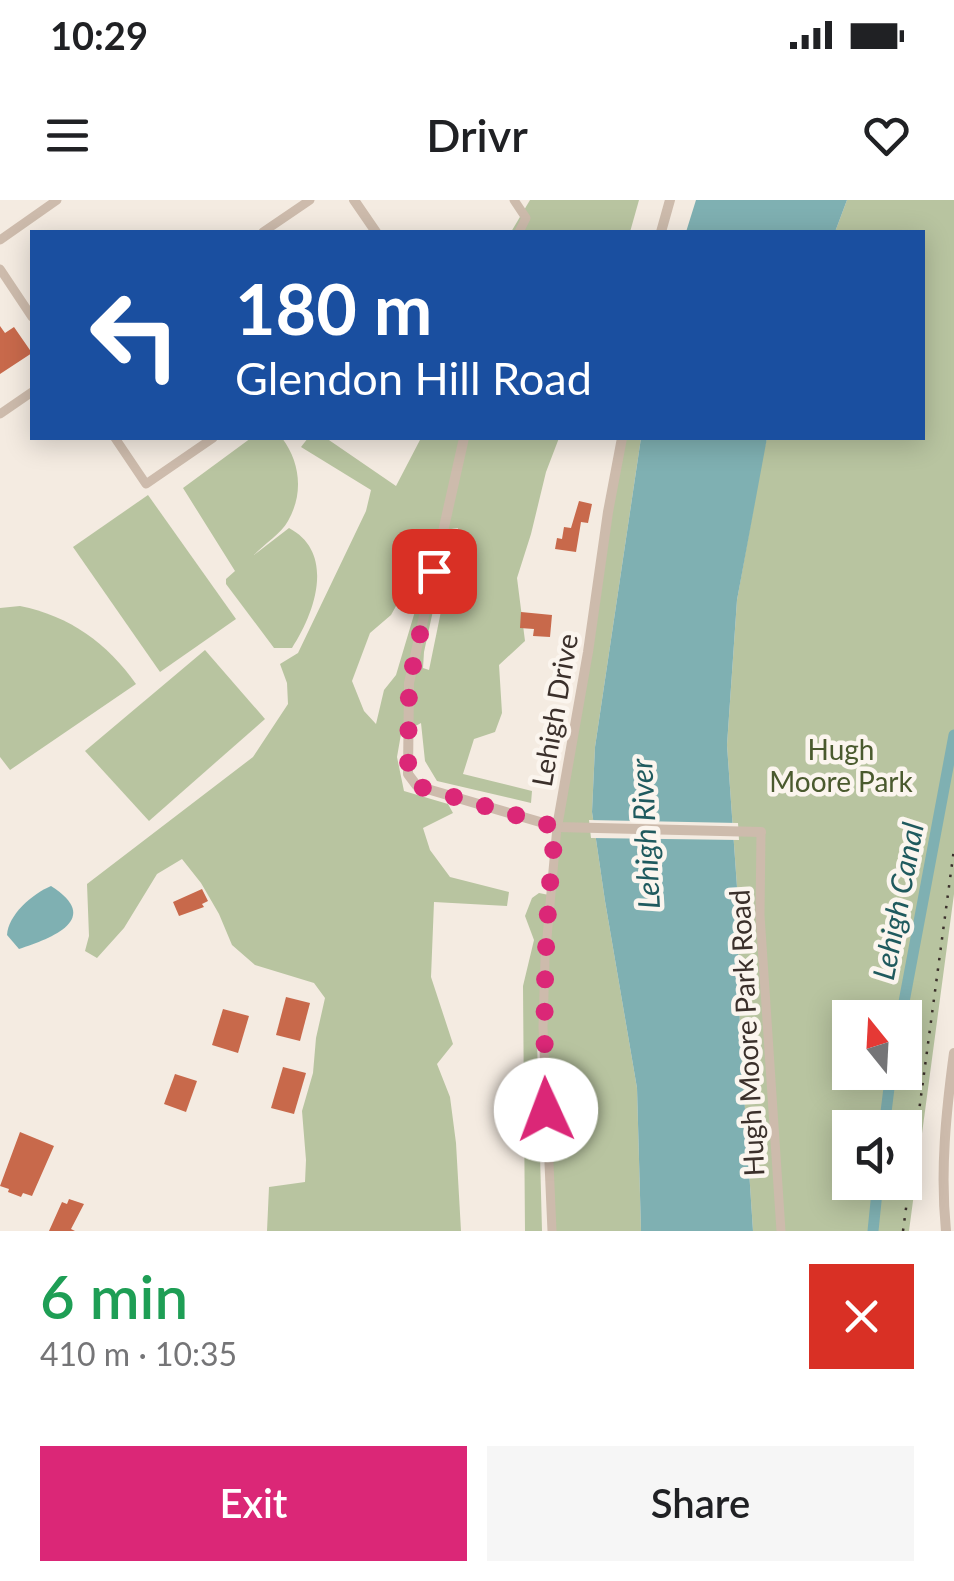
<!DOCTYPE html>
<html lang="en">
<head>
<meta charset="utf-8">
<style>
  :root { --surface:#fff; --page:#f6f6f6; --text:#202124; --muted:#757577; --accent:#db2777 }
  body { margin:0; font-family:Lato,sans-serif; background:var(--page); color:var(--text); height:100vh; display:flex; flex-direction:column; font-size:38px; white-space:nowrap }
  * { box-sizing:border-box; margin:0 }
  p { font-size:32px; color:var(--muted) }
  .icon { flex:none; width:55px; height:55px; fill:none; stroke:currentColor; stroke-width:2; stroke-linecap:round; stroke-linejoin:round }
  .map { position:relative; height:1031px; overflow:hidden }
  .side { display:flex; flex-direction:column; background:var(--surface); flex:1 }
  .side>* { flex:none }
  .hud { position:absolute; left:30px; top:30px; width:895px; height:210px; border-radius:0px; box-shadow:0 5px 25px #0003; background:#1a4fa0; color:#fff; overflow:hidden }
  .needle { width:65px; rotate:342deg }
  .controls { position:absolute; left:832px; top:800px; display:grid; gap:20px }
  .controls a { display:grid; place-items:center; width:90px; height:90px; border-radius:0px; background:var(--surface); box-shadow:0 5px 25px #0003; font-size:50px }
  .pin { position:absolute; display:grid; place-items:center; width:85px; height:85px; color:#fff; margin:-42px; border-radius:20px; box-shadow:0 5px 15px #0006 }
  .me { position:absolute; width:110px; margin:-55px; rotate:358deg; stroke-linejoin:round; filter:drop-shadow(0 0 8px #0008) }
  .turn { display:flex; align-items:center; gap:35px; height:210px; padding:0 40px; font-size:45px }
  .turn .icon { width:130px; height:130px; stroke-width:2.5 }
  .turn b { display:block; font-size:70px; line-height:85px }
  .round { display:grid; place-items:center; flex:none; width:105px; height:105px; border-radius:0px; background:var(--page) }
  .overview { display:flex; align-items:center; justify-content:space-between; height:170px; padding:0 40px }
  h1 { font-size:60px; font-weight:600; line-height:75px; color:#1e9e55 }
  .primary-button { display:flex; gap:20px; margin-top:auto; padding:20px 40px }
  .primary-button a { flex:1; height:115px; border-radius:0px; background:var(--accent); color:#fff; font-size:40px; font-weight:600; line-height:115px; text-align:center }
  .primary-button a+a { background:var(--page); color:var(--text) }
  .status { display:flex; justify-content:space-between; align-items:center; height:70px; padding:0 50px; background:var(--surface); direction:ltr }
  .status svg { height:28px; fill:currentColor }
  header { display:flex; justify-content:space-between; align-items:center; height:130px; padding:0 40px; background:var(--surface); font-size:45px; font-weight:600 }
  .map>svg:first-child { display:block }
  .green { fill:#b8c4a0; fill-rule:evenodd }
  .water { fill:#7fb0b2 }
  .pier { fill:#f4ebe1 }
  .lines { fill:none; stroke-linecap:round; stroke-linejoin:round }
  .canal { stroke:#7fb0b2; stroke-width:11 }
  .building { fill:#c8694b }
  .minor { stroke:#cdbbac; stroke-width:9 }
  .tertiary { stroke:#cdbbac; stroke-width:10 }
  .rail { stroke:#3b302b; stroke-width:2.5; stroke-dasharray:2.5 8; stroke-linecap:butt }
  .route { stroke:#db2777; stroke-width:18; stroke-dasharray:0 32.4 }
  .labels { text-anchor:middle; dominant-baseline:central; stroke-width:9; stroke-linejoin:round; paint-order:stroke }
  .street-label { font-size:28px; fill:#3b302b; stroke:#fbf5ee }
  .park-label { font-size:28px; fill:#4a5a2e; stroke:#fbf5ee }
  .water-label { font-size:30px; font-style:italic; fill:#1f5a5e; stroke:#fbf5ee }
</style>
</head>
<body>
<div class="status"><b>10:29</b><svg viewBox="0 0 49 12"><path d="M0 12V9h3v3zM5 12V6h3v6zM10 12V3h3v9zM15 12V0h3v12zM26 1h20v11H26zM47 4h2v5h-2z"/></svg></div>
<header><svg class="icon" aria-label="menu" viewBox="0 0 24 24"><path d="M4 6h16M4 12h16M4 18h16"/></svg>Drivr<svg class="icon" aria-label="heart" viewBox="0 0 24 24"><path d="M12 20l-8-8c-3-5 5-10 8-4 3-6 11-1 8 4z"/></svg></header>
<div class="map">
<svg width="954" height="1031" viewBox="0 0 954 1031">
  <rect width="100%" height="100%" fill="#f4ebe1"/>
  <g class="green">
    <path d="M 530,0 L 639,0 L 630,32 L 511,32 Z"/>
    <path d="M 847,0 L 954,0 L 954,694 L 909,1031 L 753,1031 L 740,833 L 737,687 L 727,545 L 737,400 L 763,254 L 767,238 L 922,238 L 922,32 L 835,32 ZM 850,818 L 905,818 L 905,872 L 850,872 ZM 850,928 L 905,928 L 905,982 L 850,982 Z"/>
    <path d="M 251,238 L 282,238 C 300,262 304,293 288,321 C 281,334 264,344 254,355 L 289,328 C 336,353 315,413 292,448 L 274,448 L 226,384 L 226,379 L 235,371 L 183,288 Z"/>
    <path d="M 308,238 L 326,238 L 396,286 L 421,238 L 559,238 L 546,272 L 531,334 L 517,378 L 525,441 L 499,465 L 502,513 L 495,532 L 474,539 L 463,574 L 532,591 L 531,603 L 437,581 L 425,561 L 421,523 L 401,534 L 397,557 L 404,591 L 448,604 L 453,613 L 423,628 L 430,650 L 450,677 L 509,692 L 507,706 L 434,702 L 431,777 L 453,844 L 437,864 L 450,897 L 456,943 L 461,1031 L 267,1031 L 269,987 L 305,982 L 306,960 L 302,911 L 313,873 L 316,838 L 325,798 L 314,783 L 255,765 L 232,745 L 219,714 L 201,683 L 182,659 L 157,674 L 124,728 L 97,758 L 85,751 L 89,736 L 87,684 L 253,557 L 288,504 L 287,483 L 280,464 L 298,453 L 366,311 L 371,290 L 301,247 ZM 458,328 L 429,470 L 423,468 L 424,452 L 441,374 L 427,371 L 396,475 L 384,490 L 376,524 L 364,511 L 352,481 L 370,433 L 391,415 L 438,331 Z"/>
    <path d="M 622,238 L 641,238 L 595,547 L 592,612 L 605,701 L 637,888 L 641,1031 L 552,1031 L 543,832 L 537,840 L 542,1031 L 525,1031 L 523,786 L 534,740 L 525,716 L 532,698 L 539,693 L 549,695 Z"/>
    <path d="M 148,295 L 236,419 L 160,472 L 73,347 Z"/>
    <path d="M 20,406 C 70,416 107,443 136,484 L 10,570 L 0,557 L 0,408 Z"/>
    <path d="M 205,450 L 265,519 L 149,621 L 85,551 Z"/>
  </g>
  <g class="water">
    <path d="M 696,0 L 847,0 L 835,32 L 686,32 Z"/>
    <path d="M 641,238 L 767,238 L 737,400 L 727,545 L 737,687 L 740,833 L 753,1031 L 641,1031 L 637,888 L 605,701 L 592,612 L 595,547 Z"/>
    <path d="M 51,686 C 103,719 52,738 19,749 L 7,735 C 8,715 32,694 51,686 Z"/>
  </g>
  <path class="pier" d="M 589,620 L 738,623 L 739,640 L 591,638 Z"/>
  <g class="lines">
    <g class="canal">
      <path d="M 901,818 L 954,535"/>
      <path d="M 884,928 L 891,872"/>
      <path d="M 873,1031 L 878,982"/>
    </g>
  </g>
  <g class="building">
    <path d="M 0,126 L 5,133 L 14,127 L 32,153 L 0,174 Z"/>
    <path d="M 579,301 L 592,304 L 588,323 L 581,322 L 576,352 L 555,349 L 557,338 L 562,339 L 564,327 L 571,328 Z"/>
    <path d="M 521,412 L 552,415 L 550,437 L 533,436 L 534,429 L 520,428 Z"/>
    <path d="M 202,689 L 208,701 L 202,704 L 204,707 L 179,716 L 173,702 Z"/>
    <path d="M 286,797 L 310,803 L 300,841 L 276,835 Z"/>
    <path d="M 223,809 L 249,816 L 238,853 L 212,845 Z"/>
    <path d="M 283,867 L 306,873 L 294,914 L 271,908 Z"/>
    <path d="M 175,874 L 197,881 L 186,912 L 164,904 Z"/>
    <path d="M 20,932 L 54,946 L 32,996 L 23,993 L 21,997 L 8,992 L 9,989 L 0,986 Z"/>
    <path d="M 69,999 L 84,1004 L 71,1029 L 75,1031 L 49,1031 L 62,1002 L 67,1004 Z"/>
  </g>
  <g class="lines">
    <g class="minor">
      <path d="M 514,0 L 526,18 L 519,32"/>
      <path d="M 263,32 L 310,0"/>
      <path d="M 0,40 L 57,0"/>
      <path d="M 0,69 L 32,117"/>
      <path d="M 0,214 L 32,192"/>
      <path d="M 115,238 L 146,284 L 213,238"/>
      <path d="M 761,632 L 760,715 L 781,1031"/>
      <path d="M 552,1031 L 543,827 L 545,759 L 557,627"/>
    </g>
    <g class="tertiary">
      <path d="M 354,0 L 376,32"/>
      <path d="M 661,32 L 670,0"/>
      <path d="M 464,238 L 409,483 L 408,574 L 417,586 L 557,627 L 761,632"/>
      <path d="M 557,627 L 588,452 L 608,312 L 622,238"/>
      <path d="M 946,1031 C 940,971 946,912 954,853"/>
    </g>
    <path class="rail" d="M 903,1031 L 954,649"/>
  </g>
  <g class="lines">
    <path class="route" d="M 434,371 L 409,484 L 408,574 L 417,586 L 556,627 C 544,721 543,815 546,910"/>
  </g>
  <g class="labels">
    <g class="street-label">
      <text transform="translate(554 510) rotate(-80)">Lehigh Drive</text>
      <text transform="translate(746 833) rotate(-93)">Hugh Moore Park Road</text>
    </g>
    <g class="park-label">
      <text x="841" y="549">Hugh<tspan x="841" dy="32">Moore Park</tspan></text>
    </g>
    <g class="water-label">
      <text transform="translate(644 634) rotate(-93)">Lehigh River</text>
      <text transform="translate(897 701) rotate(-79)">Lehigh Canal</text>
    </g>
  </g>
</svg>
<div class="controls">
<a><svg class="needle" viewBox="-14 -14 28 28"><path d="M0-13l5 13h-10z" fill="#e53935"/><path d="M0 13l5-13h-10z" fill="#757577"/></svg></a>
<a><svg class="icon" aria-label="sound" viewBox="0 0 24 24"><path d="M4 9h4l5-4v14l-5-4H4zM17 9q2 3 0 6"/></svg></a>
</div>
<div class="pin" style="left:434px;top:371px;background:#d93025"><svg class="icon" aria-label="arrive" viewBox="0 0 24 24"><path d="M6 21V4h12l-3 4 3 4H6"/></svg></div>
<svg class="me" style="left:546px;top:910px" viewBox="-20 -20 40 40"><circle r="19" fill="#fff"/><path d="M0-13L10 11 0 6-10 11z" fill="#db2777"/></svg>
<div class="hud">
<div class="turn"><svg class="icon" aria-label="left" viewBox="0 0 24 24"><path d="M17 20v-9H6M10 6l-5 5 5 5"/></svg><div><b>180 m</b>Glendon Hill Road</div></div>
</div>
</div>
<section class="side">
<div class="overview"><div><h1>6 min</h1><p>410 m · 10:35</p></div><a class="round" style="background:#d93025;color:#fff"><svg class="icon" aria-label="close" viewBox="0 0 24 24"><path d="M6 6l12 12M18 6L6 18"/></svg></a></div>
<div class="primary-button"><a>Exit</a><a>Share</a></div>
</section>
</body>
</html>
